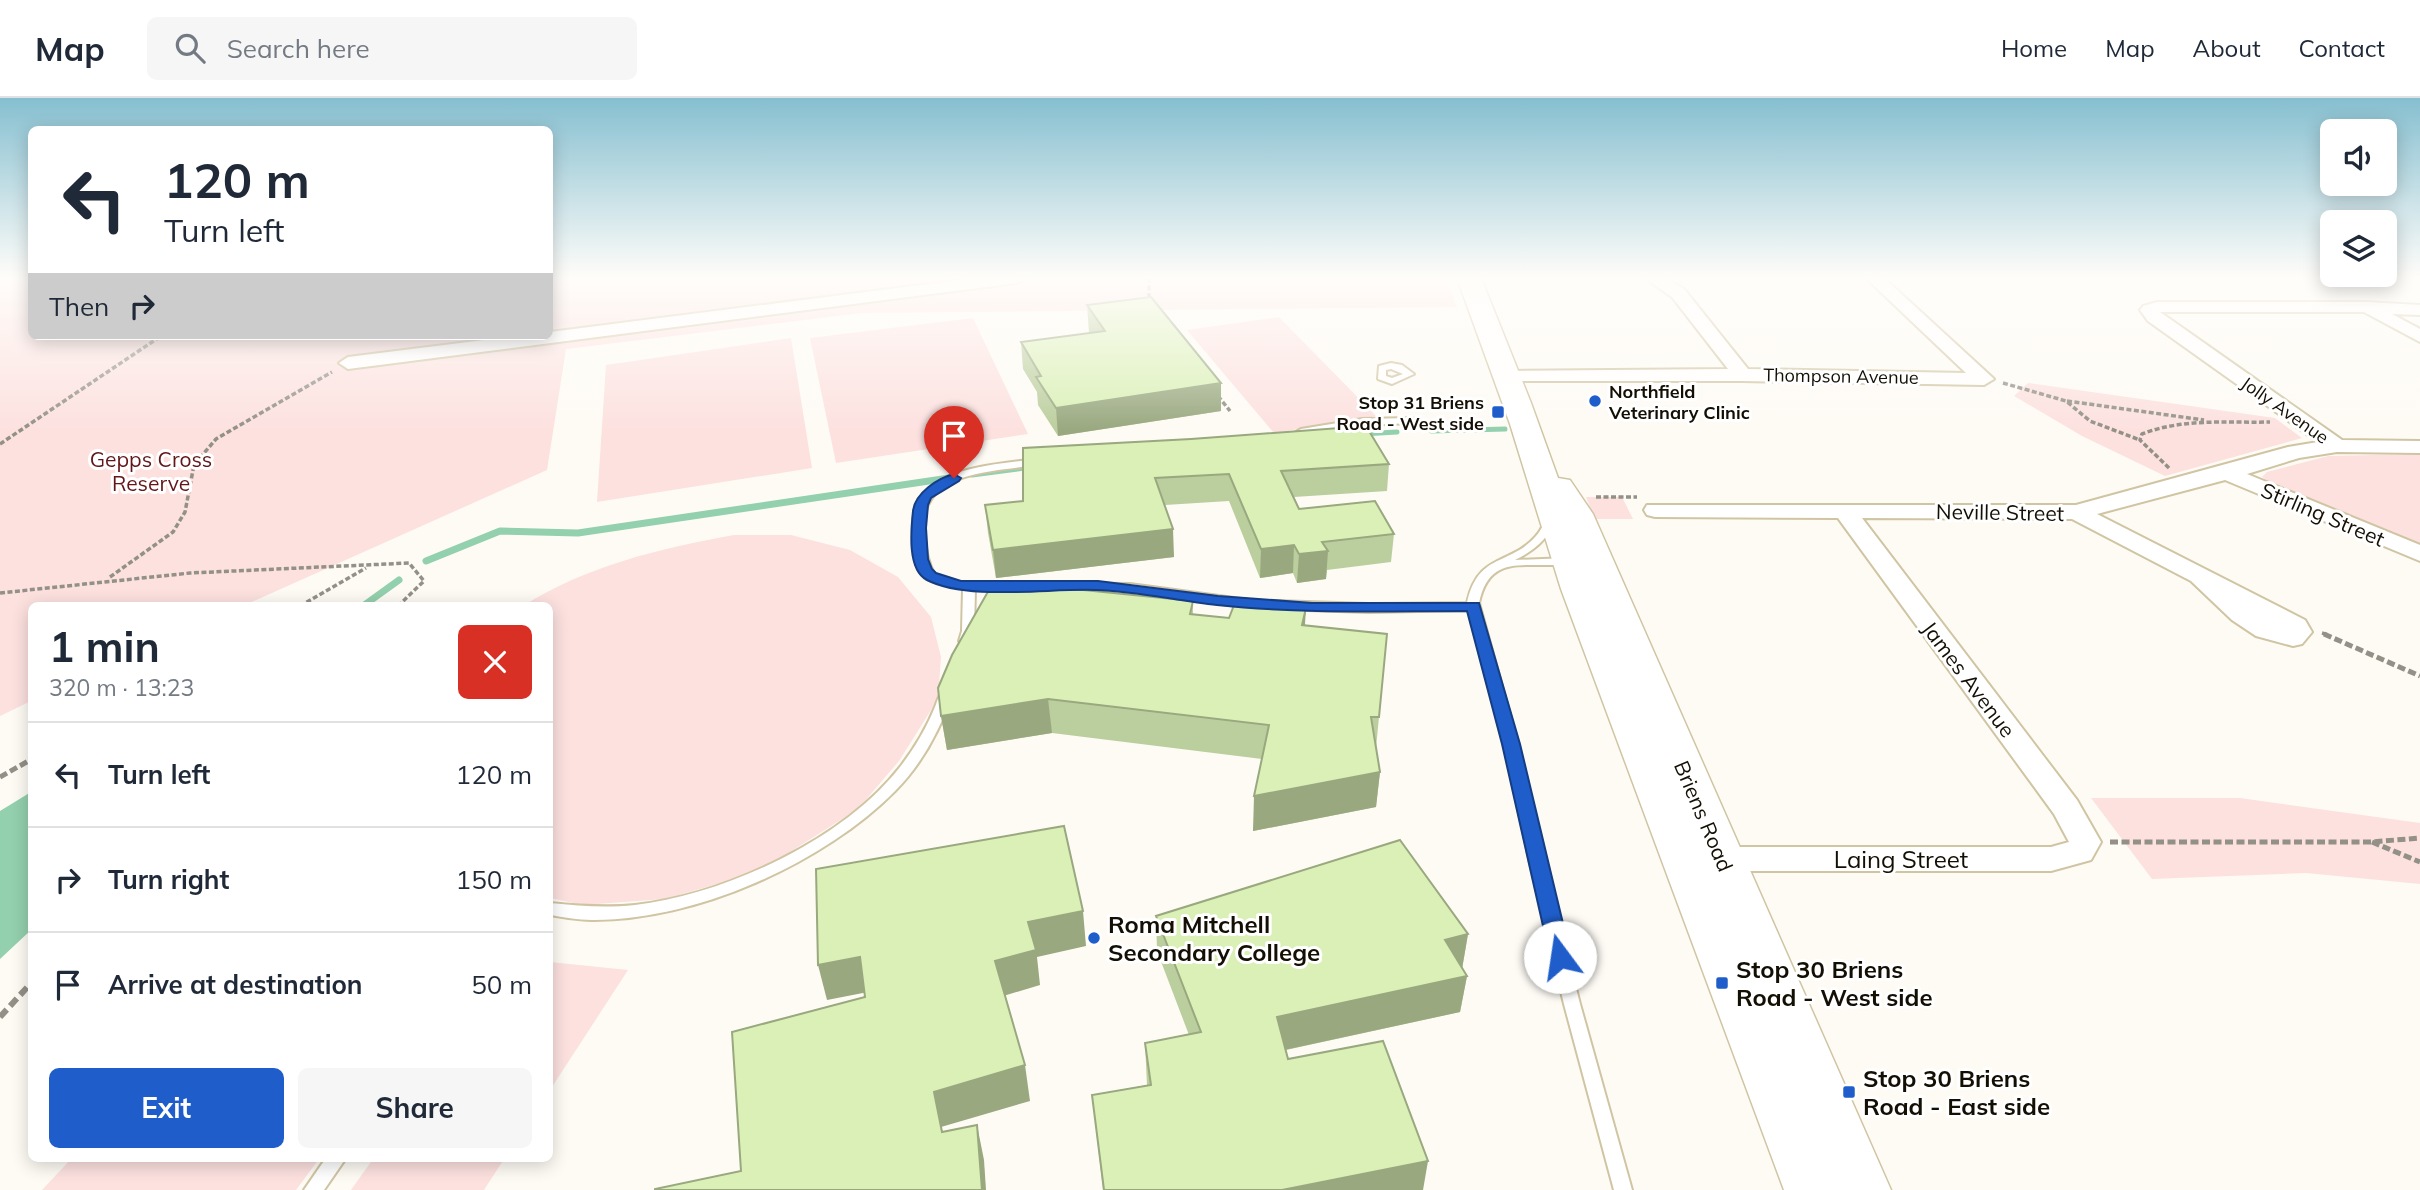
<!DOCTYPE html>
<html lang="en">
<head>
<meta charset="utf-8">
<style>
  :root { --surface:#fff; --page:#f6f6f7; --text:#1f2937; --muted:#747a83; --line:#e0e1e3; --accent:#1f5eca }
  body { margin:0; font-family:Mulish,sans-serif; background:var(--page); color:var(--text); height:100vh; display:flex; flex-direction:column; font-size:26px; white-space:nowrap }
  * { box-sizing:border-box; margin:0 }
  p { font-size:23px; color:var(--muted) }
  .icon { flex:none; width:38px; height:38px; fill:none; stroke:currentColor; stroke-width:2; stroke-linecap:round; stroke-linejoin:round }
  .map { position:relative; flex:1; overflow:hidden }
  .side { position:absolute; left:28px; top:504px; width:525px; height:560px; display:flex; flex-direction:column; background:var(--surface); border-radius:10px; box-shadow:0 4px 18px #0003 }
  .side>* { flex:none }
  .banner { position:absolute; left:28px; top:28px; width:525px; height:214px; border-radius:10px; box-shadow:0 4px 18px #0003; background:#fff; color:var(--text); overflow:hidden }
  .tools { position:absolute; left:2320px; top:21px; display:grid; gap:14px }
  .tools a { display:grid; place-items:center; width:77px; height:77px; border-radius:10px; background:var(--surface); box-shadow:0 4px 18px #0003; font-size:35px }
  .pin { position:absolute; display:grid; place-items:center; width:60px; height:60px; color:#fff; margin:-72px -30px; border-radius:50% 50% 50% 0; rotate:-45deg; box-shadow:0 0 7px #0007 }
  .pin .icon { rotate:45deg }
  .me { position:absolute; width:77px; margin:-38px; rotate:346deg; stroke-linejoin:round; filter:drop-shadow(0 0 5px #0008) }
  .turn { display:flex; align-items:center; gap:24px; height:147px; padding:0 21px; font-size:32px }
  .turn .icon { width:91px; height:91px; stroke-width:2.5 }
  .turn b { display:block; font-size:49px; line-height:60px }
  .then { display:flex; align-items:center; height:66px; padding:0 21px; background:#0003; gap:14px; font-size:26px }
  .round { display:grid; place-items:center; flex:none; width:74px; height:74px; border-radius:10px; background:var(--page) }
  .headline { display:flex; align-items:center; justify-content:space-between; height:119px; padding:0 21px }
  h1 { font-size:42px; font-weight:700; line-height:52px }
  .action { display:flex; gap:14px; margin-top:auto; padding:14px 21px }
  .action a { flex:1; height:80px; border-radius:10px; background:var(--accent); color:#fff; font-size:28px; font-weight:700; line-height:80px; text-align:center }
  .action a+a { background:var(--page); color:var(--text) }
  ul { padding:0; list-style:none }
  li { display:flex; align-items:center; gap:21px; height:105px; padding:0 21px; border-top:2px solid var(--line) }
  li div { flex:1 }
  li b { display:block; font-size:26px }
  li em { font-style:normal }
  header { display:flex; align-items:center; gap:42px; box-sizing:border-box; height:98px; padding:0 35px; background:var(--surface); border-bottom:2px solid var(--line) }
  header strong { font-size:33px }
  nav { display:flex; gap:38px; margin-inline-start:auto; font-size:24px }
  .search { width:490px; height:63px; background:var(--page); display:flex; align-items:center; gap:18px; box-sizing:border-box; padding:0 24px; border-radius:10px; color:var(--muted); font-size:26px }
  .map>svg:first-child { display:block }
  .green { fill:#fce1df }
  .water { fill:#93d0ad }
  .lines { fill:none; stroke-linecap:round; stroke-linejoin:round }
  .stream-far1 { stroke:#93d0ad; stroke-width:5 }
  .stream { stroke:#93d0ad; stroke-width:7 }
  .lane-casing { stroke:#d0c5a3; stroke-width:4 }
  .street-casing { stroke:#d0c5a3; stroke-width:4 }
  .secondary-casing { stroke:#d0c5a3; stroke-width:3 }
  .path-far2 { stroke:#939087; stroke-width:3.5; stroke-dasharray:5 2.5; stroke-linecap:butt }
  .path-far1 { stroke:#939087; stroke-width:5; stroke-dasharray:8 3.5; stroke-linecap:butt }
  .path { stroke:#939087; stroke-width:6; stroke-dasharray:10 5; stroke-linecap:butt }
  .lane { fill:#fff; fill-rule:evenodd }
  .street { fill:#fff; fill-rule:evenodd }
  .secondary { fill:#fff; fill-rule:evenodd }
  .wall { fill:#bbce9d }
  .shaded-wall { fill:#99a87f }
  .building { fill:#daf0b6; stroke:#99a87f; stroke-width:2 }
  .route { fill:#1f5eca; stroke:#143d83; stroke-width:2 }
  .poi-dot { fill:#1f5eca; stroke:#fff; stroke-width:2.5 }
  .labels { text-anchor:middle; dominant-baseline:central; stroke-width:6; stroke-linejoin:round; paint-order:stroke }
  .far-street-label { font-size:18px; fill:#140f04; stroke:#fff }
  .far-poi-label { font-size:18px; font-weight:bold; fill:#140f04; stroke:#fff; text-anchor:start }
  .park-label { font-size:21px; fill:#631619; stroke:#fff }
  .street-label { font-size:21px; fill:#140f04; stroke:#fff }
  .near-street-label { font-size:24px; fill:#140f04; stroke:#fff }
  .near-poi-label { font-size:24px; font-weight:bold; fill:#140f04; stroke:#fff; text-anchor:start }
</style>
</head>
<body>
<header>
<strong>Map</strong>
<div class="search"><svg class="icon" aria-label="search" viewBox="0 0 24 24"><circle cx="10" cy="10" r="6"/><path d="M15 15l6 6"/></svg>Search here</div>
<nav><a>Home</a><a>Map</a><a>About</a><a>Contact</a></nav>
</header>
<div class="map">
<svg width="2420" height="1092" viewBox="0 0 2420 1092">
  <rect width="100%" height="100%" fill="#fefbf5"/>
  <g class="green">
    <path d="M 0,180 L 31,180 L 32,238 L 550,238 L 550,180 L 1446,180 L 1457,209 L 862,215 L 566,251 L 547,372 L 245,507 L 32,508 L 31,603 L 0,618 Z"/>
    <path d="M 1279,219 L 1376,318 L 1274,335 L 1187,232 Z"/>
    <path d="M 973,220 L 1028,336 L 836,365 L 810,240 Z"/>
    <path d="M 791,240 L 812,370 L 597,404 L 606,267 Z"/>
    <path d="M 2028,285 L 2275,320 L 2302,340 L 2165,378 L 2082,338 L 2014,298 Z"/>
    <path d="M 2420,356 L 2420,448 L 2272,387 L 2262,379 L 2267,374 L 2328,358 Z"/>
    <path d="M 1586,399 L 1622,399 L 1633,421 L 1595,421 Z"/>
    <path d="M 734,437 L 791,437 L 850,452 L 898,479 L 931,519 L 941,559 L 938,601 L 899,663 L 858,711 L 771,766 L 738,780 L 665,801 L 583,807 L 550,800 L 550,508 L 523,508 C 586,468 661,450 734,437 Z"/>
    <path d="M 2091,700 L 2240,700 L 2420,725 L 2420,786 L 2306,775 L 2152,781 Z"/>
    <path d="M 550,864 L 628,872 L 550,992 Z"/>
    <path d="M 71,1061 L 71,1060 L 319,1061 L 296,1092 L 42,1092 Z"/>
    <path d="M 373,1061 L 373,1060 L 504,1061 L 484,1092 L 351,1092 Z"/>
  </g>
  <path class="water" d="M 31,694 L 31,832 L 0,861 L 0,713 Z"/>
  <g class="lines">
    <g class="stream-far1">
      <path d="M 1431,333 L 1505,331"/>
      <path d="M 1362,336 L 1397,334"/>
    </g>
    <g class="stream">
      <path d="M 972,376 L 1032,368"/>
      <path d="M 426,463 L 500,433 L 578,435 L 956,379"/>
      <path d="M 363,508 L 399,482"/>
    </g>
    <defs>
      <g id="lane">
        <path d="M 1391,265 L 1402,267 L 1414,276 L 1392,286 L 1378,281 L 1379,268 ZM 1391,271 L 1403,276 L 1392,280 L 1386,278 L 1386,272 Z"/>
        <path d="M 1411,320 L 1414,321 L 1414,325 L 1362,327 L 1301,337 L 1296,334 L 1301,331 L 1362,321 Z"/>
        <path d="M 1036,361 L 1040,362 L 1040,366 C 995,375 918,370 924,435 C 926,450 927,464 935,477 L 961,485 L 1006,485 L 1012,488 L 1006,491 L 975,491 L 974,533 L 969,546 L 961,546 L 959,543 L 962,533 L 963,491 L 927,481 C 917,467 915,452 913,435 C 908,369 988,368 1036,361 Z"/>
        <path d="M 1551,418 L 1556,421 C 1547,442 1535,452 1515,462 L 1568,460 L 1574,463 L 1572,465 C 1531,473 1490,451 1479,505 L 1518,646 L 1544,765 L 1580,906 L 1632,1092 L 1614,1092 L 1564,906 L 1530,765 L 1504,646 L 1469,512 L 1369,514 L 1275,511 L 1269,507 L 1275,503 L 1369,506 L 1467,505 C 1478,454 1510,468 1536,438 C 1541,433 1544,425 1547,419 Z"/>
        <path d="M 1031,485 L 1130,486 L 1249,502 L 1255,506 L 1249,510 L 1130,492 L 1027,490 L 1025,488 Z"/>
        <path d="M 946,593 L 952,597 C 940,632 921,667 895,693 C 824,765 695,823 592,822 C 578,822 563,819 550,817 L 550,805 C 579,808 606,810 635,807 C 726,796 843,742 900,669 C 914,651 926,631 935,609 C 938,602 938,596 946,593 Z"/>
        <path d="M 326,1060 L 346,1060 L 324,1092 L 304,1092 Z"/>
      </g>
      <g id="street">
        <path d="M 976,180 L 1025,180 L 1017,185 L 348,271 L 339,265 L 348,259 L 517,238 L 550,238 L 550,234 Z"/>
        <path d="M 1645,180 L 1665,180 L 1684,191 L 1748,271 L 1966,275 L 1866,180 L 1884,180 L 1994,281 L 1984,287 L 1742,283 L 1502,283 L 1499,279 L 1502,275 L 1509,273 L 1728,271 L 1672,199 Z"/>
        <path d="M 2157,204 L 2366,204 L 2420,207 L 2420,217 L 2392,216 L 2420,231 L 2420,244 L 2364,214 L 2160,214 L 2342,342 L 2420,343 L 2420,355 L 2337,354 L 2299,360 L 2247,376 L 2420,447 L 2420,463 L 2225,382 L 2097,416 L 2305,522 L 2312,534 L 2302,546 L 2293,548 L 2256,538 L 2232,522 L 2191,483 L 2072,421 L 1862,420 L 2077,702 L 2101,744 L 2091,762 L 2051,773 L 1721,773 L 1710,769 L 1705,761 L 1710,753 L 1721,749 L 2051,749 L 2069,744 L 2054,716 L 1838,420 L 1655,419 L 1647,417 L 1644,412 L 1647,407 L 2076,407 L 2288,349 L 2318,344 L 2148,223 L 2140,212 L 2143,208 Z"/>
      </g>
      <path id="secondary" d="M 1457,180 L 1481,180 L 1531,305 L 1558,380 L 1570,382 L 1593,416 L 1891,1092 L 1784,1092 L 1561,491 L 1510,326 Z"/>
    </defs>
    <use href="#lane" class="lane-casing"/>
    <use href="#street" class="street-casing"/>
    <use href="#secondary" class="secondary-casing"/>
    <g class="path-far2">
      <path d="M 1149,180 L 1149,204"/>
      <path d="M 2003,285 L 2066,303 L 2090,323 L 2140,342"/>
      <path d="M 1218,298 L 1230,313"/>
      <path d="M 2067,303 L 2204,322"/>
      <path d="M 0,346 L 161,238"/>
      <path d="M 2169,370 L 2140,342 L 2142,336 C 2183,320 2227,325 2270,324"/>
      <path d="M 1596,399 L 1637,399"/>
      <path d="M 110,479 L 173,434 L 185,414 L 194,367 L 216,341 L 332,274"/>
      <path d="M 0,495 L 190,475 L 409,465 L 424,483 L 398,508"/>
      <path d="M 300,508 L 366,470"/>
      <path d="M 2322,535 L 2329,537"/>
    </g>
    <g class="path-far1">
      <path d="M 2324,536 L 2420,578"/>
      <path d="M 0,679 L 32,661"/>
      <path d="M 2110,744 L 2371,744 L 2420,740"/>
      <path d="M 2372,744 L 2420,764"/>
    </g>
    <path class="path" d="M 0,919 L 32,884"/>
    <use href="#lane" class="lane"/>
    <use href="#street" class="street"/>
    <use href="#secondary" class="secondary"/>
  </g>
  <g class="wall">
    <path d="M 1087,207 L 1221,285 L 1221,313 L 1058,338 L 1038,307 L 1037,294 L 1023,271 L 1021,244 L 1089,235 Z"/>
    <path d="M 1023,350 L 1389,366 L 1387,393 L 1294,399 L 1299,411 L 1394,436 L 1391,464 L 1327,472 L 1326,481 L 1297,485 L 1293,475 L 1260,480 L 1229,403 L 1165,407 L 1174,459 L 996,480 L 988,435 L 985,407 L 1023,403 Z"/>
    <path d="M 1193,503 L 1193,516 L 1387,536 L 1376,650 L 1380,674 L 1376,709 L 1253,733 L 1262,661 L 1052,635 L 947,652 L 941,618 Z"/>
    <path d="M 1156,818 L 1468,836 L 1462,871 L 1467,878 L 1460,914 L 1286,952 L 1288,961 L 1423,1092 L 1103,1092 L 1092,997 L 1147,987 L 1145,945 L 1189,937 L 1157,853 Z"/>
  </g>
  <g class="shaded-wall">
    <path d="M 1221,285 L 1221,313 L 1058,338 L 1056,310 Z"/>
    <path d="M 1173,431 L 1174,459 L 996,480 L 993,452 Z"/>
    <path d="M 1294,447 L 1293,475 L 1260,480 L 1261,451 Z"/>
    <path d="M 1328,453 L 1326,481 L 1297,485 L 1299,456 Z"/>
    <path d="M 1306,510 L 1304,542 L 1302,527 Z"/>
    <path d="M 1048,601 L 1052,635 L 947,652 L 941,618 Z"/>
    <path d="M 1380,674 L 1376,709 L 1253,733 L 1254,698 Z"/>
    <path d="M 1083,813 L 1086,848 L 1037,859 L 1040,887 L 1000,899 L 995,863 L 1028,824 Z"/>
    <path d="M 1468,836 L 1462,871 L 1445,842 Z"/>
    <path d="M 860,859 L 868,894 L 827,902 L 818,867 Z"/>
    <path d="M 1467,878 L 1460,914 L 1275,954 L 1277,919 Z"/>
    <path d="M 1025,967 L 1030,1003 L 941,1029 L 934,994 Z"/>
    <path d="M 977,1027 L 984,1062 L 986,1092 L 982,1092 Z"/>
    <path d="M 1428,1063 L 1423,1092 L 1282,1092 Z"/>
  </g>
  <g class="building">
    <path d="M 1151,199 L 1221,285 L 1056,310 L 1036,279 L 1041,278 L 1021,244 L 1105,233 L 1087,207 Z"/>
    <path d="M 1366,328 L 1389,366 L 1281,373 L 1299,411 L 1375,403 L 1394,436 L 1322,444 L 1328,453 L 1299,456 L 1294,447 L 1261,451 L 1229,376 L 1155,380 L 1173,431 L 993,452 L 985,407 L 1023,403 L 1023,350 L 1191,341 Z"/>
    <path d="M 994,483 L 1193,503 L 1190,516 L 1229,520 L 1236,502 L 1306,510 L 1302,527 L 1387,536 L 1379,619 L 1371,619 L 1380,674 L 1254,698 L 1269,627 L 1048,601 L 941,618 L 938,590 L 952,557 Z"/>
    <path d="M 1064,728 L 1083,813 L 1028,824 L 1036,852 L 995,863 L 1025,967 L 934,994 L 942,1034 L 977,1027 L 982,1092 L 655,1092 L 655,1091 L 741,1073 L 732,934 L 865,899 L 860,859 L 818,867 L 816,771 Z"/>
    <path d="M 1400,742 L 1468,836 L 1445,842 L 1467,878 L 1277,919 L 1288,961 L 1383,943 L 1428,1063 L 1282,1092 L 1104,1092 L 1092,997 L 1151,987 L 1145,945 L 1201,934 L 1156,818 Z"/>
  </g>
  <linearGradient id="sky" x2="0" y2="1"><stop stop-color="#86bfd0"/><stop offset="0.54" stop-color="#fffdfa"/><stop offset="1" stop-color="#fffdfa" stop-opacity="0"/></linearGradient>
  <rect width="2420" height="333" fill="url(#sky)"/>
  <path class="route" d="M 954,376 L 961,380 L 959,383 L 931,400 L 928,407 L 926,430 L 928,461 L 932,471 L 936,475 L 961,483 L 1098,483 L 1218,498 L 1312,505 L 1479,505 L 1520,646 L 1571,859 L 1568,865 L 1560,867 L 1553,865 L 1550,859 L 1502,646 L 1467,513 C 1384,513 1301,516 1217,507 C 1177,503 1137,493 1096,492 C 1050,490 967,503 927,482 C 907,472 911,432 913,413 C 915,395 938,380 954,376 Z"/>
  <g class="poi-dot">
    <circle cx="1595" cy="303" r="7"/>
    <rect x="1491" y="307" width="14" height="14" rx="3.5"/>
    <circle cx="1094" cy="840" r="7"/>
    <rect x="1715" y="878" width="14" height="14" rx="3.5"/>
    <rect x="1842" y="987" width="14" height="14" rx="3.5"/>
  </g>
  <g class="labels">
    <g class="far-street-label">
      <text transform="translate(1841 278) rotate(1)">Thompson Avenue</text>
      <text transform="translate(2285 312) rotate(35)">Jolly Avenue</text>
    </g>
    <g class="far-poi-label">
      <text x="1609" y="293">Northfield<tspan x="1609" dy="21">Veterinary Clinic</tspan></text>
      <text x="1484" y="304" text-anchor="end">Stop 31 Briens<tspan x="1484" dy="21">Road - West side</tspan></text>
    </g>
    <g class="park-label">
      <text x="151" y="361">Gepps Cross<tspan x="151" dy="24">Reserve</tspan></text>
    </g>
    <g class="street-label">
      <text transform="translate(2000 414) rotate(1)">Neville Street</text>
      <text transform="translate(2323 416) rotate(23)">Stirling Street</text>
      <text transform="translate(1969 581) rotate(53)">James Avenue</text>
      <text transform="translate(1704 718) rotate(67)">Briens Road</text>
    </g>
    <g class="near-street-label">
      <text x="1901" y="761">Laing Street</text>
    </g>
    <g class="near-poi-label">
      <text x="1108" y="826">Roma Mitchell<tspan x="1108" dy="28">Secondary College</tspan></text>
      <text x="1736" y="871">Stop 30 Briens<tspan x="1736" dy="28">Road - West side</tspan></text>
      <text x="1863" y="980">Stop 30 Briens<tspan x="1863" dy="28">Road - East side</tspan></text>
    </g>
  </g>
</svg>
<div class="tools">
<a><svg class="icon" aria-label="sound" viewBox="0 0 24 24"><path d="M4 9h4l5-4v14l-5-4H4zM17 9q2 3 0 6"/></svg></a>
<a><svg class="icon" aria-label="layers" viewBox="0 0 24 24"><path d="M12 4l9 5-9 5-9-5zM3 14l9 5 9-5"/></svg></a>
</div>
<div class="pin" style="left:954px;top:380px;background:#d93025"><svg class="icon" aria-label="arrive" viewBox="0 0 24 24"><path d="M6 21V4h12l-3 4 3 4H6"/></svg></div>
<svg class="me" style="left:1560px;top:859px" viewBox="-20 -20 40 40"><circle r="19" fill="#fff"/><path d="M0-13L10 11 0 6-10 11z" fill="#1f5eca"/></svg>
<div class="banner">
<div class="turn"><svg class="icon" aria-label="left" viewBox="0 0 24 24"><path d="M17 20v-9H6M10 6l-5 5 5 5"/></svg><div><b>120 m</b>Turn left</div></div>
<div class="then">Then<svg class="icon" aria-label="right" viewBox="0 0 24 24"><path d="M7 20v-9h11M14 6l5 5-5 5"/></svg></div>
</div>
<section class="side">
<div class="headline"><div><h1>1 min</h1><p>320 m · 13:23</p></div><a class="round" style="background:#d93025;color:#fff"><svg class="icon" aria-label="close" viewBox="0 0 24 24"><path d="M6 6l12 12M18 6L6 18"/></svg></a></div>
<ul>
<li><svg class="icon" aria-label="left" viewBox="0 0 24 24"><path d="M17 20v-9H6M10 6l-5 5 5 5"/></svg><div><b>Turn left</b></div><em>120 m</em></li>
<li><svg class="icon" aria-label="right" viewBox="0 0 24 24"><path d="M7 20v-9h11M14 6l5 5-5 5"/></svg><div><b>Turn right</b></div><em>150 m</em></li>
<li><svg class="icon" aria-label="arrive" viewBox="0 0 24 24"><path d="M6 21V4h12l-3 4 3 4H6"/></svg><div><b>Arrive at destination</b></div><em>50 m</em></li>
</ul>
<div class="action"><a>Exit</a><a>Share</a></div>
</section>
</div>
</body>
</html>
